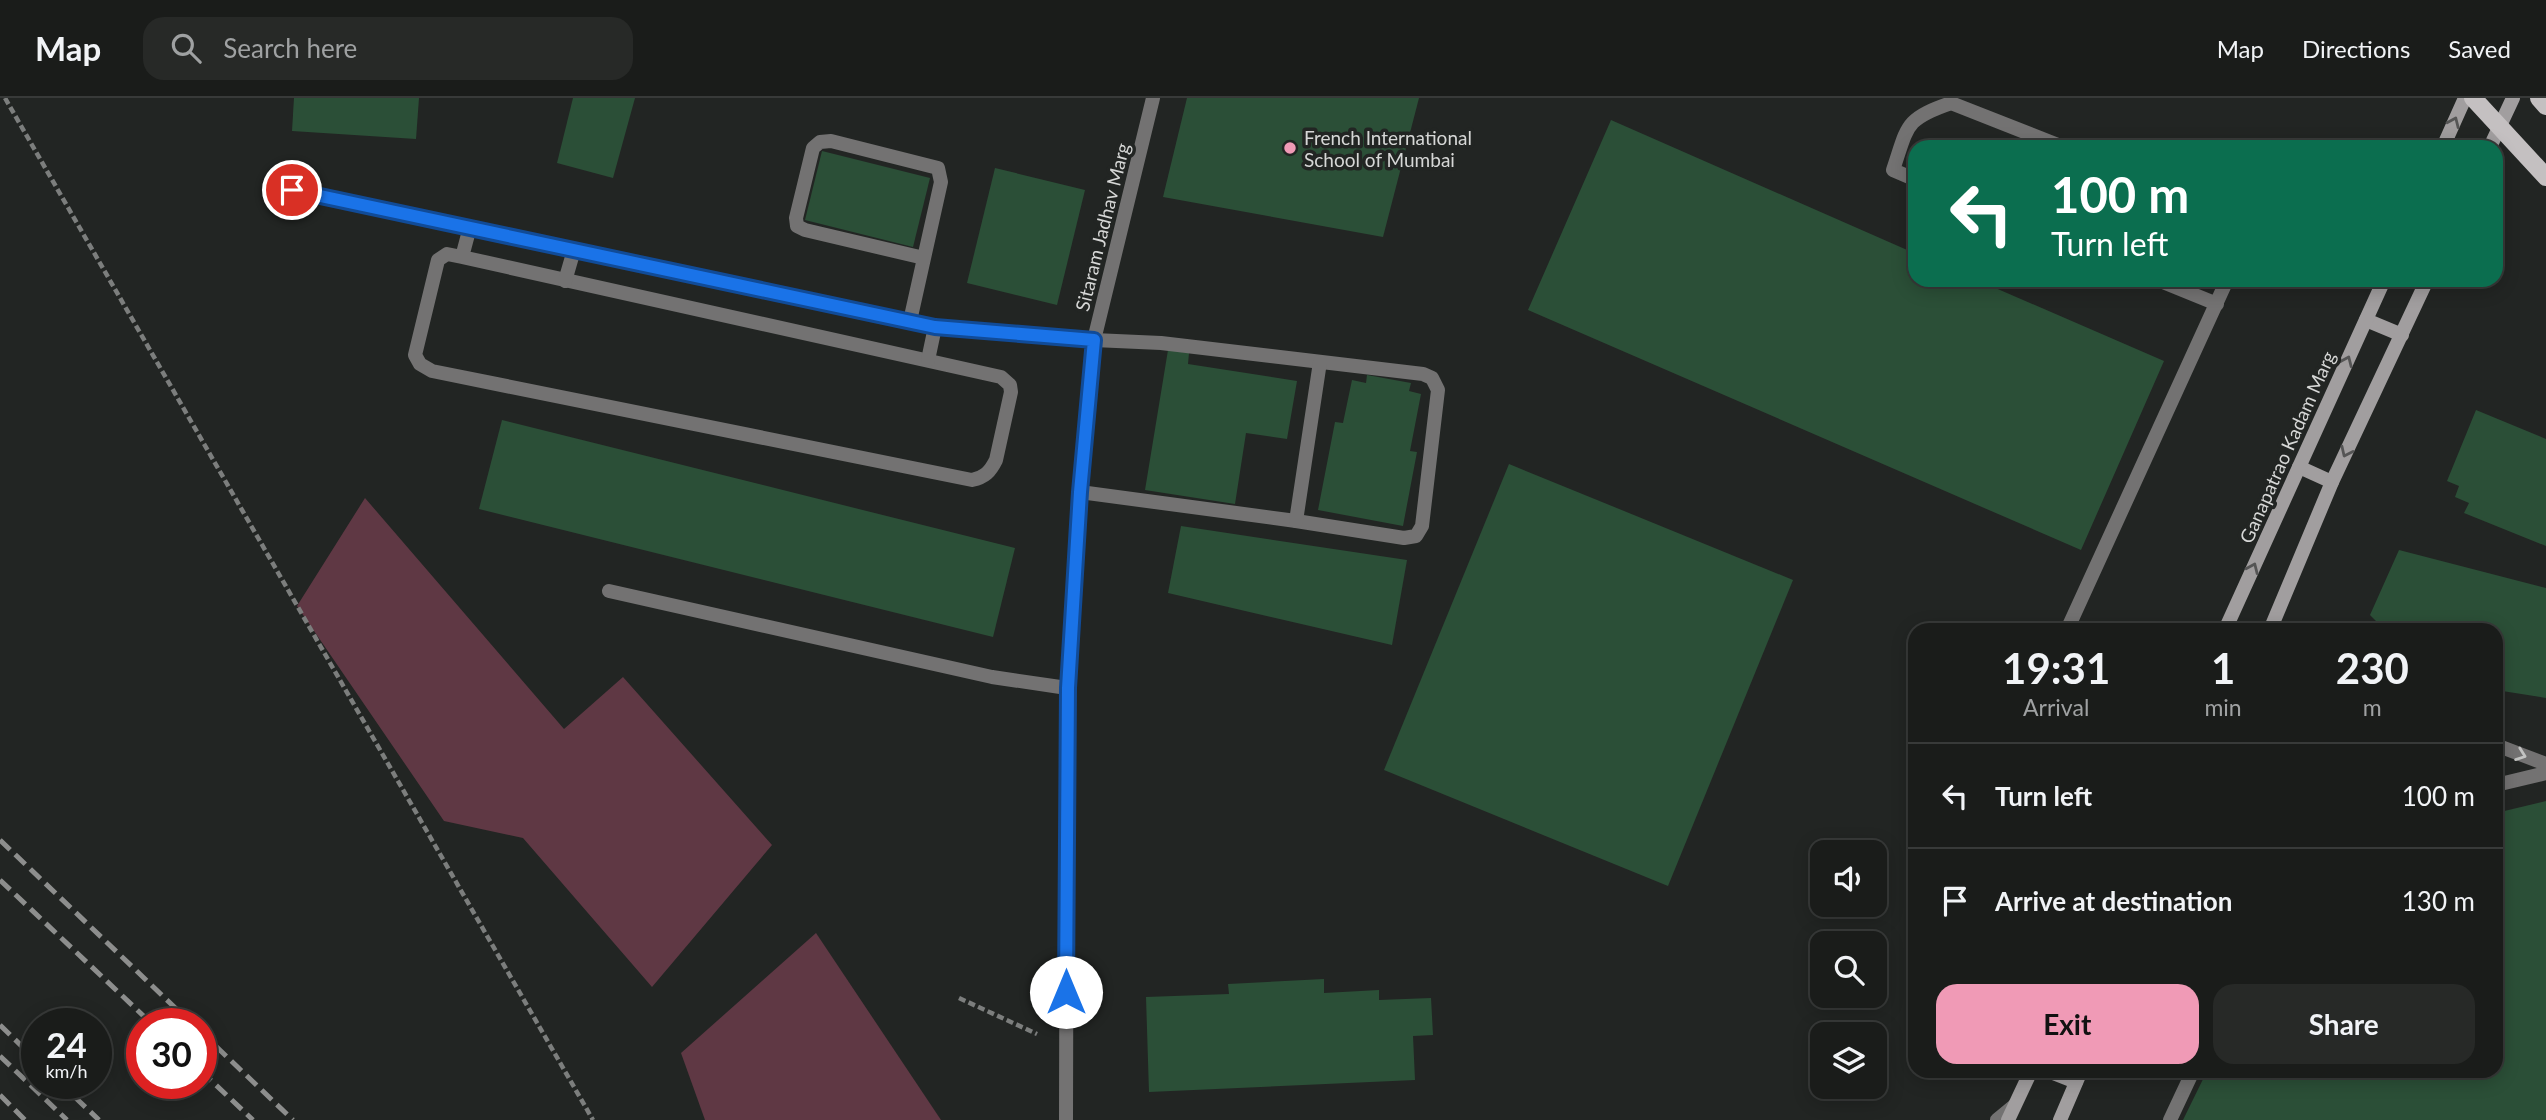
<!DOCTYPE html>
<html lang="en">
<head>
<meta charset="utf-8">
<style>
  :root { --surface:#1a1c1a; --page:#272927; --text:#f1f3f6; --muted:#9fa1a2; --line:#383a39; --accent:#f09ab6 }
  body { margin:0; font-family:Lato,sans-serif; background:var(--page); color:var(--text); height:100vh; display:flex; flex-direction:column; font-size:26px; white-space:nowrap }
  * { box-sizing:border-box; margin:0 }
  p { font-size:23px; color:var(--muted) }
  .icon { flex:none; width:38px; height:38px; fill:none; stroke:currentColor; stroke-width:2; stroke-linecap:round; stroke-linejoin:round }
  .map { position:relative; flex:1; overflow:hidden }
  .drawer { position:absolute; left:1908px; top:525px; width:595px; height:455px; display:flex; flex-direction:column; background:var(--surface); border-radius:21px; box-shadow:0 4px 18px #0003,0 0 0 2px var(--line) }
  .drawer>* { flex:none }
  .top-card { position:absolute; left:1908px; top:42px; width:595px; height:147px; border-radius:21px; box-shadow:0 4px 18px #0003,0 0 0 2px var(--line); background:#0b6e4f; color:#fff; overflow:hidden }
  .fabs { position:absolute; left:1810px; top:742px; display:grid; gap:14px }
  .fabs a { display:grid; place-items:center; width:77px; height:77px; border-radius:14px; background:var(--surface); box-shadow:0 4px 18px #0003,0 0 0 2px var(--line); font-size:35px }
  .speed { position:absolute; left:21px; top:910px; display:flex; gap:14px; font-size:35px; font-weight:700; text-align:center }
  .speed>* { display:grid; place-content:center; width:91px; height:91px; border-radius:50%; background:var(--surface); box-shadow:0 4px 18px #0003,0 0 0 2px var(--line); line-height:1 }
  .speed small { font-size:18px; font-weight:400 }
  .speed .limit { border:10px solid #d22; background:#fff; color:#111 }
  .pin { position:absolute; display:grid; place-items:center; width:60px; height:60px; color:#fff; margin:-30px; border:4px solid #fff; border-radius:50%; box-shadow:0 2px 7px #0007 }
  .me { position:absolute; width:77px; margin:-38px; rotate:0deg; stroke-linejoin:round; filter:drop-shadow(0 0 5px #0008) }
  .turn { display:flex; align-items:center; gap:24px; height:147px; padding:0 28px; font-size:32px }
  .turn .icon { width:91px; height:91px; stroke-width:2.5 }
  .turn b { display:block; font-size:49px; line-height:60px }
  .eta { display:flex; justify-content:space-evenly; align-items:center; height:119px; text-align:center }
  .eta b { font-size:42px; font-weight:700; line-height:49px }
  .action { display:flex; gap:14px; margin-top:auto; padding:14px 28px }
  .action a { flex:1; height:80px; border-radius:21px; background:var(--accent); color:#111; font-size:28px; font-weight:700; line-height:80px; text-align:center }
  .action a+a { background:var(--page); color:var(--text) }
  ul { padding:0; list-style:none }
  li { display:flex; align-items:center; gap:21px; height:105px; padding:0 28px; border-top:2px solid var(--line) }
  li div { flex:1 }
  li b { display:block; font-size:26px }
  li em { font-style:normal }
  header { display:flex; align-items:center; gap:42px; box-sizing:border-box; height:98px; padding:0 35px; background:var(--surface); border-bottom:2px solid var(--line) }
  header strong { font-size:33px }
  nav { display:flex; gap:38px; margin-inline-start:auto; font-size:24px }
  .search { width:490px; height:63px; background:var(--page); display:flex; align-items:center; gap:18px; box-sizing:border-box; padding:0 24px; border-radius:21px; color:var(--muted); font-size:26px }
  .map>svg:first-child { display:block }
  .green { fill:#5f3844 }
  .building { fill:#2b4f37 }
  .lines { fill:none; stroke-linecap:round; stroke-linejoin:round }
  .path { stroke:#7c7e7d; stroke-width:4.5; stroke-dasharray:7 3.5; stroke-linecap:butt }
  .service { stroke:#737272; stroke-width:14 }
  .minor { stroke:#737272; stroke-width:14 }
  .tertiary { stroke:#737272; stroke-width:14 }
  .secondary { stroke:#a19e9f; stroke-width:14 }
  .primary { stroke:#c4c0c1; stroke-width:18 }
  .rail { stroke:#8d8e8d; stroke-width:5; stroke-dasharray:14 7; stroke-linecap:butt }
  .oneway { stroke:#555 }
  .oneway2 { stroke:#c2c3c2 }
  .route-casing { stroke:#114b97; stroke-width:18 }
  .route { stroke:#1a73e8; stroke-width:12 }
  .poi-dot { fill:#f09ab6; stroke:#222523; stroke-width:2.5 }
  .labels { text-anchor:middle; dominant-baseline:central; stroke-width:7; stroke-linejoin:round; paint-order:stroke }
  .poi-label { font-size:19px; fill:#d6d7d6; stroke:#222523; text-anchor:start }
  .street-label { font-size:19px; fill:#d6d7d6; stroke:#222523 }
</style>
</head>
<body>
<header>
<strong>Map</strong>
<div class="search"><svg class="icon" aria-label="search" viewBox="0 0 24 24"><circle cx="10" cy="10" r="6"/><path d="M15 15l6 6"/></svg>Search here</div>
<nav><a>Map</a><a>Directions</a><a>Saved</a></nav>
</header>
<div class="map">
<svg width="2546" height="1022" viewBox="0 0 2546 1022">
  <rect width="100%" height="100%" fill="#222523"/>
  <g class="green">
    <path d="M 365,400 L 564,631 L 623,579 L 772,747 L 652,889 L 523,740 L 444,723 L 297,508 Z"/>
    <path d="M 816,835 L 941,1022 L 705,1022 L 681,955 Z"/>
  </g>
  <g class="building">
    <path d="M 294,0 L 419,0 L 416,41 L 292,33 Z"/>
    <path d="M 573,0 L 635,0 L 613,80 L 557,65 Z"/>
    <path d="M 1187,0 L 1419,0 L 1383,139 L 1163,99 Z"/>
    <path d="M 1611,22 L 1914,155 L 1914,182 L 1977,182 L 2164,263 L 2081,452 L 1528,212 Z"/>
    <path d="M 822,53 L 930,80 L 913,149 L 805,122 Z"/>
    <path d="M 995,70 L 1085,92 L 1057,207 L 967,185 Z"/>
    <path d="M 1168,252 L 1189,255 L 1188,266 L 1297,283 L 1287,341 L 1246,335 L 1235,406 L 1145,392 Z"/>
    <path d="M 1367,277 L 1411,285 L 1409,293 L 1421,296 L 1410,353 L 1417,354 L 1403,428 L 1318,412 L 1335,324 L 1343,325 L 1352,282 L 1366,285 Z"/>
    <path d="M 2476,312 L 2546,341 L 2546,448 L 2464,415 L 2469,405 L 2455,399 L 2459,388 L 2447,383 Z"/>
    <path d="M 502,322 L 1015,450 L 993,539 L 479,411 Z"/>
    <path d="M 1509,366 L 1793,482 L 1668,788 L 1384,672 Z"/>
    <path d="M 1181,428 L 1407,462 L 1392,547 L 1168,495 Z"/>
    <path d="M 2399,452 L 2546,490 L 2546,600 L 2496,592 L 2496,532 L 2385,532 L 2370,517 Z"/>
    <path d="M 2546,703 L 2546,1022 L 2183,1022 L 2207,973 L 2496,973 L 2496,715 Z"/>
    <path d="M 1324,881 L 1324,895 L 1379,892 L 1379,902 L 1431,900 L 1433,937 L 1413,938 L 1415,982 L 1149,994 L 1146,899 L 1229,896 L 1228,886 Z"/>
  </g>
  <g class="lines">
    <g class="path">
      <path d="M 5,0 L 593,1022"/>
      <path d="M 959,900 L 1037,936"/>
    </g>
    <g class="service">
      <path d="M 1914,81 L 1893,72 C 1908,28 1904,21 1951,5 L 2063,49"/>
      <path d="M 2158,182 L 2217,206"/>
      <path d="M 609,493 L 992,579 L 1067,590"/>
      <path d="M 2067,532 L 2227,182"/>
      <path d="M 2496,647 L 2546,666"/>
      <path d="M 2496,687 L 2546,675"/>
      <path d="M 2170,1022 L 2193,973"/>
    </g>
    <g class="minor">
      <path d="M 292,92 L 935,229 L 1094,242 L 1161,245 L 1423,276 L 1432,280 L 1438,292 L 1422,428 L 1416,438 L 1404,440 L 1296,423 L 1080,394"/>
      <path d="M 462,159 L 1001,279 L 1010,287 L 1011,294 L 996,362 C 990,374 985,379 972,382 L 432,273 L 420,266 L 415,257 L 438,162 L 447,156 L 462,159 L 470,129"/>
      <path d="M 565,183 L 574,152"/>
      <path d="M 910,223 L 941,84 L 938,70 L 831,43 L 820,44 L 813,50 L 796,120 L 797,128 L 805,132 L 924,160"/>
      <path d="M 928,262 L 935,229"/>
      <path d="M 1296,423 L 1320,264"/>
      <path d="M 1066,1022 L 1067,590 L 1080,394 L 1094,242 L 1153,0"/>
    </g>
    <path class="tertiary" d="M 1997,1022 L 2014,1008"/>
    <g class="secondary">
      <path d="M 2443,49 L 2465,0"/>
      <path d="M 2490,49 L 2513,0"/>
      <path d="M 2366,222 L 2402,237"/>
      <path d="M 2299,369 L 2332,384"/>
      <path d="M 2225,532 L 2384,182"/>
      <path d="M 2270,532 L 2332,384 L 2427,182"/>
      <path d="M 2048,973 L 2076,984"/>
      <path d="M 2008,1022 L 2031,973"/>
      <path d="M 2060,1022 L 2081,973"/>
    </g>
    <g class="primary">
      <path d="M 2473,0 L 2546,79"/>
      <path d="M 2539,0 L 2546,8"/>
    </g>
    <g class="rail">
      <path d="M 0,742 L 192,926"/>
      <path d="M 0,782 L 152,926"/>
      <path d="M 0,927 L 37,963"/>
      <path d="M 201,934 L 293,1022"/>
      <path d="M 0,958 L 67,1022"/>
      <path d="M 201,973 L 253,1022"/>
      <path d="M 60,985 L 99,1022"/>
      <path d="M 0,997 L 25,1022"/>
    </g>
  </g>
  <defs><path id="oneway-chevron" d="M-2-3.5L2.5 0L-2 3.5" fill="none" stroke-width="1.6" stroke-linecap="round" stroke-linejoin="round" transform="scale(1.75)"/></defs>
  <g class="oneway">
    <use href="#oneway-chevron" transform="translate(2454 24) rotate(-66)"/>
    <use href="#oneway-chevron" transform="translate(2347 263) rotate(-66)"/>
    <use href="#oneway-chevron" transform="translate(2346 354) rotate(115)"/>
    <use href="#oneway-chevron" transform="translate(2253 470) rotate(-66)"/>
  </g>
  <use class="oneway2" href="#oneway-chevron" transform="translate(2521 657) rotate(20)"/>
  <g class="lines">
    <defs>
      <path id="route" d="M 292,92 L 935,229 L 1094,242 L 1080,394 L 1068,590 L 1066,894"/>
    </defs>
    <use href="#route" class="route-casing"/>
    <use href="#route" class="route"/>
  </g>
  <circle class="poi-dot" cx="1290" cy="50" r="7"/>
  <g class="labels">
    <g class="poi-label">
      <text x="1304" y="39">French International<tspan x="1304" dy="22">School of Mumbai</tspan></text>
    </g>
    <g class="street-label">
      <text transform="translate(1102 129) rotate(-76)">Sitaram Jadhav Marg</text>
      <text transform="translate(2287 349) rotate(-66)">Ganapatrao Kadam Marg</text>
    </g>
  </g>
</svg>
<div class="fabs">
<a><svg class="icon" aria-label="sound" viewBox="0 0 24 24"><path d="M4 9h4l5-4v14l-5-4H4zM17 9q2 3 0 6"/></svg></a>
<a><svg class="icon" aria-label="search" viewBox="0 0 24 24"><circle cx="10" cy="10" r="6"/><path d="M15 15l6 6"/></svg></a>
<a><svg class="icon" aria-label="layers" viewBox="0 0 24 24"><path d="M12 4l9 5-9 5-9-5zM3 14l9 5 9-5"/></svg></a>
</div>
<div class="speed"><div>24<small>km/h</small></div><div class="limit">30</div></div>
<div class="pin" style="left:292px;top:92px;background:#d93025"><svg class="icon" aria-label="arrive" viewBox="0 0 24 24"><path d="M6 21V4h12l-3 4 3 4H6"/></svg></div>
<svg class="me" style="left:1066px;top:894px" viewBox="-20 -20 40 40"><circle r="19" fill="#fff"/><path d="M0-13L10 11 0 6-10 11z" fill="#1a73e8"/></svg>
<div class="top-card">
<div class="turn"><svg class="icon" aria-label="left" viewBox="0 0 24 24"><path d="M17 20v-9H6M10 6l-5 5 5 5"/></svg><div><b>100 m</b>Turn left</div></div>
</div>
<section class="drawer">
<div class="eta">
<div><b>19:31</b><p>Arrival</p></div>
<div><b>1</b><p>min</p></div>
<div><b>230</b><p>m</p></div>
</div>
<ul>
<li><svg class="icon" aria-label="left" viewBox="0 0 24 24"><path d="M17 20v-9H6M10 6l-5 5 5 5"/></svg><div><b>Turn left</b></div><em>100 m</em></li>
<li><svg class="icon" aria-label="arrive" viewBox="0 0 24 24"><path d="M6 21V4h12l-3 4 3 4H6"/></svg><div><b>Arrive at destination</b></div><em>130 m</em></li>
</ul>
<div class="action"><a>Exit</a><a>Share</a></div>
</section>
</div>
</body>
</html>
